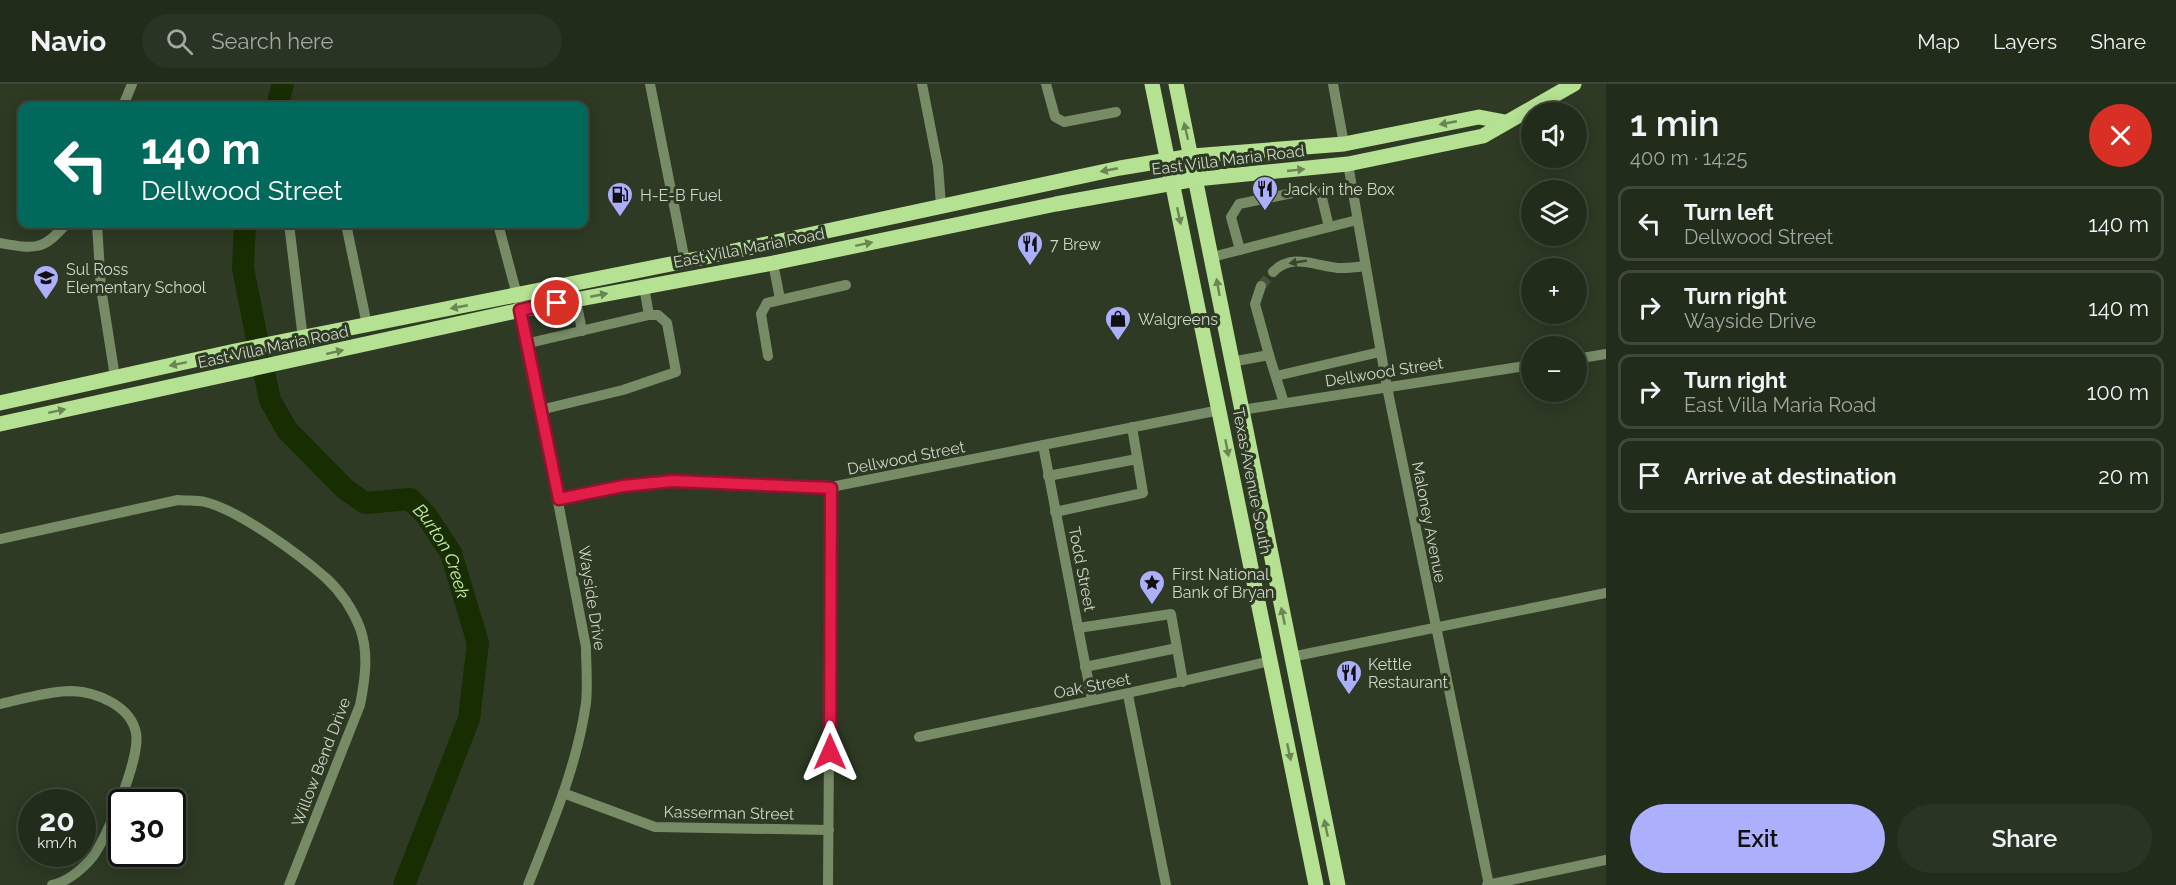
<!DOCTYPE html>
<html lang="en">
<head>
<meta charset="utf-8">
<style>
  :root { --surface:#222c1b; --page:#2a3424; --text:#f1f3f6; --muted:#a2a7a3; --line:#3f483a; --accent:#acaffb }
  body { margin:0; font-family:Raleway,sans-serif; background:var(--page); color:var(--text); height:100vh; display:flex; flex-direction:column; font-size:22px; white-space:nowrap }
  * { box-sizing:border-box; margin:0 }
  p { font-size:20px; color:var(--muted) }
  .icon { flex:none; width:33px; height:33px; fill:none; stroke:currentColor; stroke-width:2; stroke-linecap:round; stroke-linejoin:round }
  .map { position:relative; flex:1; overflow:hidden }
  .details { display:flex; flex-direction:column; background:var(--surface); width:570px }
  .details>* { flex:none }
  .top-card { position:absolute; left:18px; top:18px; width:570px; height:126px; border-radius:12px; box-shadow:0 3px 15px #0003,0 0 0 2px var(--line); background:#00695c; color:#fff; overflow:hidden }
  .controls { position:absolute; left:1521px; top:18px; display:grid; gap:12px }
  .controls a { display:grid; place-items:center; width:66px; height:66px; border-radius:50%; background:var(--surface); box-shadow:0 3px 15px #0003,0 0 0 2px var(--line); font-size:30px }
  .speed { position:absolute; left:18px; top:705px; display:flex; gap:12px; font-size:30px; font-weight:700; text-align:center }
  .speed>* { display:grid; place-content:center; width:78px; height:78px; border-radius:50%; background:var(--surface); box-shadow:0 3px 15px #0003,0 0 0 2px var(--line); line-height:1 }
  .speed small { font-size:15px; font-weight:400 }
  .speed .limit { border:3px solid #111; border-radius:9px; background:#fff; color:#111 }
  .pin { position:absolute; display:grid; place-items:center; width:51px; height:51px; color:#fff; margin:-26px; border:3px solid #fff; border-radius:50%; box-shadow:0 2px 6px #0007 }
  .me { position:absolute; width:66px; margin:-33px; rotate:0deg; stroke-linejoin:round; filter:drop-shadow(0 0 4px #0008) }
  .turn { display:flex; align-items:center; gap:21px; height:126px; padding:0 24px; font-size:27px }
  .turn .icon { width:78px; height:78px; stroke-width:2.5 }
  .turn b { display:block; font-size:42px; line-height:51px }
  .round { display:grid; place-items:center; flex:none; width:63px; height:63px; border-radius:32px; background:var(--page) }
  .overview { display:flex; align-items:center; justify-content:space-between; height:102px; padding:0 24px }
  h1 { font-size:36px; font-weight:600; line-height:45px }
  .cta { display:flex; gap:12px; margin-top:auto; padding:12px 24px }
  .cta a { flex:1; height:69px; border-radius:36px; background:var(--accent); color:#111; font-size:24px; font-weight:600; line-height:69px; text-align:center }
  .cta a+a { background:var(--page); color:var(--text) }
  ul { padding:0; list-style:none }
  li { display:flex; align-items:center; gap:18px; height:75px; margin:0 12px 9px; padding:0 12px; border:3px solid var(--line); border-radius:12px }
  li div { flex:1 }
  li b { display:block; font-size:22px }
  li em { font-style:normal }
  header { display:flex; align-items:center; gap:36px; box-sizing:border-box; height:84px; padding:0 30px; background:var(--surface); border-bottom:2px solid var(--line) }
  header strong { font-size:28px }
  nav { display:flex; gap:33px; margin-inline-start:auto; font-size:21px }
  .search { width:420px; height:54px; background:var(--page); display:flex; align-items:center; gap:15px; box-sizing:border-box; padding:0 21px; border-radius:33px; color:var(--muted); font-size:22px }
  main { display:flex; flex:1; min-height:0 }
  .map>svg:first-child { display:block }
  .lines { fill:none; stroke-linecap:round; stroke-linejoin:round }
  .river { stroke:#182d01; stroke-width:22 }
  .minor-tunnel { stroke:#46513d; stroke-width:10; stroke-dasharray:10 5; stroke-linecap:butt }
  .minor { stroke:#768b66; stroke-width:10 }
  .major { stroke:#b5e192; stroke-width:15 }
  .oneway { fill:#6b8556 }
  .oneway2 { fill:#39462e }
  .route-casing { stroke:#92132f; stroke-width:15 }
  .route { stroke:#e11d48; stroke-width:10 }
  .labels { text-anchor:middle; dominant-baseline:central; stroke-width:6; stroke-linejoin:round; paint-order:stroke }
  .street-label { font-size:16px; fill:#ced6c8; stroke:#2e3a24 }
  .poi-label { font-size:16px; fill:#ced6c8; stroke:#2e3a24; text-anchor:start }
  .water-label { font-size:18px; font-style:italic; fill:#c7efa7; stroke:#2e3a24 }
</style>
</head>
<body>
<header>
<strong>Navio</strong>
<div class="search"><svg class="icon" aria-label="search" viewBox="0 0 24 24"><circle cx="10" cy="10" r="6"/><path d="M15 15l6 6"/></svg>Search here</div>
<nav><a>Map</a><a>Layers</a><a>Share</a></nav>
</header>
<main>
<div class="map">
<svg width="1606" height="801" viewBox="0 0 1606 801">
  <rect width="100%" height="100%" fill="#2e3a24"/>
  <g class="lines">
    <g class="river">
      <path d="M 277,22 L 283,0"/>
      <path id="s1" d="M 245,140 L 243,184 L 257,255 L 270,316 L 287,346 L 345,405 L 365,419 L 410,415 L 426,431 L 451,469 L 478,559 L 469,635 L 404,801"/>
    </g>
    <path class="minor-tunnel" d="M 1261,202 L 1273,188"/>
    <g class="minor">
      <path d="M 650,0 L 685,177"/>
      <path d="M 922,0 L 938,82 L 941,121"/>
      <path d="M 1046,0 L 1055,33 L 1064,38 L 1116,28"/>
      <path d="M 1333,0 L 1344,60"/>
      <path d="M 123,22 L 132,0"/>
      <path d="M 1348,80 L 1387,303 L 1489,801"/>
      <path d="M 97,140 L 101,204 L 115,293"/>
      <path d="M 289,140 L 303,255"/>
      <path d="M 346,140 L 367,241"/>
      <path d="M 498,140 L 521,226 L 586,563 C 586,582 588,601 586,619 C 577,683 551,742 528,801"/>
      <path d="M 0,159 C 35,165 43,167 66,140"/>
      <path d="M 1240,166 L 1231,133 L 1239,120 L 1312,105 L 1321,110 L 1329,143"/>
      <path d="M 1212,173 L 1357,136"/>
      <path d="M 773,179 L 780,215"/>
      <path d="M 1273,188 C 1293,167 1319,184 1342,184 C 1349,184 1358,183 1365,182"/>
      <path d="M 1261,202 L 1255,220 L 1269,271"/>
      <path d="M 576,216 L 582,247"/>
      <path d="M 525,260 L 649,231 L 644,203"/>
      <path d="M 768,272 L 761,230 L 767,219 L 846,201"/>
      <path d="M 1576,275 L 1606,270"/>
      <path d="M 1231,278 L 1269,271 L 1284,319"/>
      <path d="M 1276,292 L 1380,268"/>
      <path d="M 540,326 L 623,306 L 676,288 L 667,239 L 658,231 L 649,231"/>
      <path d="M 1241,326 L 1532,281"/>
      <path d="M 1043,361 L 1092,616"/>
      <path d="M 1048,392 L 1137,375"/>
      <path d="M 559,415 L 623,402 L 673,397 L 831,403 L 1220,326"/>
      <path d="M 1055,428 L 1143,409 L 1132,343"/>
      <path d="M 0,455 L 178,416 C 187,417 197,416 205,418 C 239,426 300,471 326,494 C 340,507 353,526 360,544 C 369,569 365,596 360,621 L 289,801"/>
      <path d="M 1078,544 L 1171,530 L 1183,598"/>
      <path d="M 1291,573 L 1606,509"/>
      <path d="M 1085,583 L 1177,564"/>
      <path d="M 1128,611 L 1166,801"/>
      <path d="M 0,620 C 23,615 48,607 72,607 C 97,608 131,622 136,649 C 141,673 106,758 90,776 C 80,787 66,798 52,801"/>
      <path d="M 919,653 C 1036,628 1154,605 1270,577"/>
      <path d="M 563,709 L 655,743 L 829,746"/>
      <path d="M 828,801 L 831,403"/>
      <path d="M 1487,801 L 1606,776"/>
    </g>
    <g class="major">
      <path d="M 1152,0 L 1316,801"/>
      <path d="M 1176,0 L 1338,801"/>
      <path d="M 0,319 L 235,267 L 701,174 L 1120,84 L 1192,72 L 1344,60 L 1479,33 L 1505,38"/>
      <path d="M 0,340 L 521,226 L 773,179 L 1056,120 L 1196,95 L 1348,80 L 1483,52 L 1574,0"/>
    </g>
  </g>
  <defs><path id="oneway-solid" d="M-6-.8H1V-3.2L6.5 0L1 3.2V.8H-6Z" transform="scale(1.5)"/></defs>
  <g class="oneway">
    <use href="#oneway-solid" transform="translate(1448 39) rotate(169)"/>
    <use href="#oneway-solid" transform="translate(1186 47) rotate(-103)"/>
    <use href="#oneway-solid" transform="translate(1109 86) rotate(169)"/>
    <use href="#oneway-solid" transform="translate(1296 86) rotate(-6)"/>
    <use href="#oneway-solid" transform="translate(1179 132) rotate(78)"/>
    <use href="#oneway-solid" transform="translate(864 160) rotate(-12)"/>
    <use href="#oneway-solid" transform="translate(1218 203) rotate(-100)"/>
    <use href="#oneway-solid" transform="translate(599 211) rotate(-11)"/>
    <use href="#oneway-solid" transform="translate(459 223) rotate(169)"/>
    <use href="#oneway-solid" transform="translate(335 268) rotate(-13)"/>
    <use href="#oneway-solid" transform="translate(178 280) rotate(168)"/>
    <use href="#oneway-solid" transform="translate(57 327) rotate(-12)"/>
    <use href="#oneway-solid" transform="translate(1227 364) rotate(79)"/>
    <use href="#oneway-solid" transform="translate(1283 532) rotate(-102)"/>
    <use href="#oneway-solid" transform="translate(1289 668) rotate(78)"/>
    <use href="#oneway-solid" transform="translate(1326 744) rotate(-102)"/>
  </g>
  <use class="oneway2" href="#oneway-solid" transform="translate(1298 178) rotate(171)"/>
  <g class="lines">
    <defs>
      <path id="route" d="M 557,219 L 520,226 L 559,415 L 623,402 L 673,397 L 831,404 L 830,668"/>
    </defs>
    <use href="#route" class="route-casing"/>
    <use href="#route" class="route"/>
  </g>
  <defs>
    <symbol id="restaurant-pin" viewBox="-11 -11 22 30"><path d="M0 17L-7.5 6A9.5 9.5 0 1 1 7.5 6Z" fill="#acaffb" stroke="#2e3a24"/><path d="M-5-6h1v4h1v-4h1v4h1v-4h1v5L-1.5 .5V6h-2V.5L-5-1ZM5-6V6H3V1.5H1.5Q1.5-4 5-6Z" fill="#111"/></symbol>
    <symbol id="fuel-pin" viewBox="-11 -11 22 30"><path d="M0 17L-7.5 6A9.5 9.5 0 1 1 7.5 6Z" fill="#acaffb" stroke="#2e3a24"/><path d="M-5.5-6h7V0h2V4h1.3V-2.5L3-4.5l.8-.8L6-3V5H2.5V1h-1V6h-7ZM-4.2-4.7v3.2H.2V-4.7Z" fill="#111"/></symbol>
    <symbol id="school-pin" viewBox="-11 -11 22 30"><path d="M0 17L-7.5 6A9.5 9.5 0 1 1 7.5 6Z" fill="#acaffb" stroke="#2e3a24"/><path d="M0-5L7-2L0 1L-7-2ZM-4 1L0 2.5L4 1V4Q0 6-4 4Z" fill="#111"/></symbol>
    <symbol id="shop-pin" viewBox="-11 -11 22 30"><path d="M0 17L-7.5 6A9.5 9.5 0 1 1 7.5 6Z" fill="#acaffb" stroke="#2e3a24"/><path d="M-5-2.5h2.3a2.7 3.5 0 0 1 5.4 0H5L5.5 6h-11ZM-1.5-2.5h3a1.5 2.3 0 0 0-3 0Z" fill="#111"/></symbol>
    <symbol id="sight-pin" viewBox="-11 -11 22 30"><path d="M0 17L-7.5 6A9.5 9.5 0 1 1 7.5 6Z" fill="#acaffb" stroke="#2e3a24"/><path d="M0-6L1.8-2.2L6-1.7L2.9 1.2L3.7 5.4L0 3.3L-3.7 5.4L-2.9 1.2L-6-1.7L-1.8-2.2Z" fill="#111"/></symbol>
  </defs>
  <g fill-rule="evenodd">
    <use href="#restaurant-pin" x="1250" y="90" width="30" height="40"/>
    <use href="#fuel-pin" x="605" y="96" width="30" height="40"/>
    <use href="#restaurant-pin" x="1015" y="145" width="30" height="40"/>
    <use href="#school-pin" x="31" y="179" width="30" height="40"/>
    <use href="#shop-pin" x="1103" y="220" width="30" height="40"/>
    <use href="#sight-pin" x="1137" y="484" width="30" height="40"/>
    <use href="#restaurant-pin" x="1334" y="574" width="30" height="40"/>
  </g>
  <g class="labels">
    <g class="street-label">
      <text transform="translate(1228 76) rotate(-7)">East Villa Maria Road</text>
      <text transform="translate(749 164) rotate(-11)">East Villa Maria Road</text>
      <text transform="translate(273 263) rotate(-12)">East Villa Maria Road</text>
      <text transform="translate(1384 288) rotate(-9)">Dellwood Street</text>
      <text transform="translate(906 374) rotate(-11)">Dellwood Street</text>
      <text transform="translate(1252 397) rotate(79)">Texas Avenue South</text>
      <text transform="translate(1429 438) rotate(79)">Maloney Avenue</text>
      <text transform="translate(1082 485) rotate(79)">Todd Street</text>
      <text transform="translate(592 514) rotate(81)">Wayside Drive</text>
      <text transform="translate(1092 602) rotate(-11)">Oak Street</text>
      <text transform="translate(321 678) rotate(-69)">Willow Bend Drive</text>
      <text transform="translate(729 729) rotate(1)">Kasserman Street</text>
    </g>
    <g class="poi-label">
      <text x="1284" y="105">Jack in the Box</text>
      <text x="640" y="111">H-E-B Fuel</text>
      <text x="1050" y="160">7 Brew</text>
      <text x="66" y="185">Sul Ross<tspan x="66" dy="18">Elementary School</tspan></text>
      <text x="1138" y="235">Walgreens</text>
      <text x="1172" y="490">First National<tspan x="1172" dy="18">Bank of Bryan</tspan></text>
      <text x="1368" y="580">Kettle<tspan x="1368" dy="18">Restaurant</tspan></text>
    </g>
    <g class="water-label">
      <text stroke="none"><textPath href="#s1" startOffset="428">Burton Creek</textPath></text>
    </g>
  </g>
</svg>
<div class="controls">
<a><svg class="icon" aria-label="sound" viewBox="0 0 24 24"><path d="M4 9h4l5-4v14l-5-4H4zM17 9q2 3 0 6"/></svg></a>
<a><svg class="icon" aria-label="layers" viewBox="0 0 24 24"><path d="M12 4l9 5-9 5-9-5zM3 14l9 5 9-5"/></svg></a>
<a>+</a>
<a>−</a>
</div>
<div class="speed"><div>20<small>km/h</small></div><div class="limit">30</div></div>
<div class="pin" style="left:557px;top:219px;background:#d93025"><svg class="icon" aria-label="arrive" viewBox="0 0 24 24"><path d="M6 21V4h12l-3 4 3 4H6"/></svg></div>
<svg class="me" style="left:830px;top:668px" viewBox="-20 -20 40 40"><path d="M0-17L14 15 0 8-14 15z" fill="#e11d48" stroke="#fff" stroke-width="4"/></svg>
<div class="top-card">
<div class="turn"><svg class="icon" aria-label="left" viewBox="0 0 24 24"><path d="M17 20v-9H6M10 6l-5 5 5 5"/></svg><div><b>140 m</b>Dellwood Street</div></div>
</div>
</div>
<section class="details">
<div class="overview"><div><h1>1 min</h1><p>400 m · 14:25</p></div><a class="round" style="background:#d93025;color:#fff"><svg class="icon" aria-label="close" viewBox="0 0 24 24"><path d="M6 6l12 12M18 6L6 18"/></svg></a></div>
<ul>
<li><svg class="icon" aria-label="left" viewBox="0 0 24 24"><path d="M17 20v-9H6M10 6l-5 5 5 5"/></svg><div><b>Turn left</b><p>Dellwood Street</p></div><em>140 m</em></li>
<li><svg class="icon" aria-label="right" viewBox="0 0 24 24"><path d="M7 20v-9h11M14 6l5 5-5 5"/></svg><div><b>Turn right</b><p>Wayside Drive</p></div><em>140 m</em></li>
<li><svg class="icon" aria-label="right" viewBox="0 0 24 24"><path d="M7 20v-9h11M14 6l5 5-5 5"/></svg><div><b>Turn right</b><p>East Villa Maria Road</p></div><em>100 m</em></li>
<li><svg class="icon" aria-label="arrive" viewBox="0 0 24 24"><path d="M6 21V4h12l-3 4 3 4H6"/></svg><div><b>Arrive at destination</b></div><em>20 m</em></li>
</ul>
<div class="cta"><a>Exit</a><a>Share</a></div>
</section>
</main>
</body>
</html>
